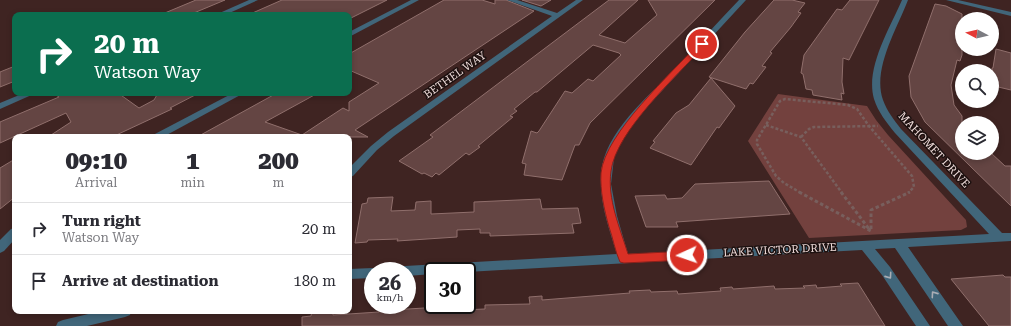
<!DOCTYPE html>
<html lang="en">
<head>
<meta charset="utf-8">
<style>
  :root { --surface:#fff; --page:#f2f2f3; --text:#2b2b33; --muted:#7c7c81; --line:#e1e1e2 }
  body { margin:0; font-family:"Roboto Serif",serif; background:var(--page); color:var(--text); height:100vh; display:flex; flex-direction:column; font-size:15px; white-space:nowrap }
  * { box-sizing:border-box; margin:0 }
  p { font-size:13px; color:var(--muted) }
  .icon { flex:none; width:22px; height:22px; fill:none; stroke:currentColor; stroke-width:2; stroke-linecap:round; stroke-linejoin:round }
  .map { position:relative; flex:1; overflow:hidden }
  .side { position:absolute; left:12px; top:134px; width:340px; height:180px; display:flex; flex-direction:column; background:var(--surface); border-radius:8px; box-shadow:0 2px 6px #0003 }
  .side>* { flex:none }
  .top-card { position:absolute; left:12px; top:12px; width:340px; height:84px; border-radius:8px; box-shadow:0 2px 6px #0003; background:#0b6e4f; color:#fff; overflow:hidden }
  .needle { width:26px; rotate:277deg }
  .fabs { position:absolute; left:955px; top:12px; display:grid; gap:8px }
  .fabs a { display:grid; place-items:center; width:44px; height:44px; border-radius:50%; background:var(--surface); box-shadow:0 2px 6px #0003; font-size:20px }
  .speed { position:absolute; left:364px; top:262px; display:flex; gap:8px; font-size:20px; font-weight:700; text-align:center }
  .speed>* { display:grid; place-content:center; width:52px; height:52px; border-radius:50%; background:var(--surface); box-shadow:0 2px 6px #0003; line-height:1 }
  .speed small { font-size:10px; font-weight:400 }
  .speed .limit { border:2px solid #111; border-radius:6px; background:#fff; color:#111 }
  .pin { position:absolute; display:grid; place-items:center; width:34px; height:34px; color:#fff; margin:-17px; border:2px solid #fff; border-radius:50%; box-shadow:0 1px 4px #0007 }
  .me { position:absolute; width:44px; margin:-22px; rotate:267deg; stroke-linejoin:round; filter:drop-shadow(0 0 3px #0008) }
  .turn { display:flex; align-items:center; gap:14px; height:84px; padding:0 16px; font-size:18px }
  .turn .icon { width:52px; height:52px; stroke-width:2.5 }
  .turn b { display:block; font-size:28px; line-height:34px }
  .eta { display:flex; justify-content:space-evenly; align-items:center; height:68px; text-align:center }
  .eta b { font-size:24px; font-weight:800; line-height:28px }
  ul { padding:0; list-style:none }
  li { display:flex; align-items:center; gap:12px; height:52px; padding:0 16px; border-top:1px solid var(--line) }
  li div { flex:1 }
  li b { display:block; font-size:15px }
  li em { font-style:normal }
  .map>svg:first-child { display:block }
  .green { fill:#73413e }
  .building { fill:#644543; stroke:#906f6c }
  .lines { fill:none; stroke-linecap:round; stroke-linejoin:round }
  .path-far1 { stroke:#785f5d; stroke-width:2.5; stroke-dasharray:3 2; stroke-linecap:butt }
  .path { stroke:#785f5d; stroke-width:3; stroke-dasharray:3.5 2.5; stroke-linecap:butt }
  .minor { fill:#41667a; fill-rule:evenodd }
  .oneway { stroke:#aaadb4 }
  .route { fill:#d93025; stroke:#8d1f18 }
  .labels { text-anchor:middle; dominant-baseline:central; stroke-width:3; stroke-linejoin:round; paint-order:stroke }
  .street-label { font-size:11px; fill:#f0dddb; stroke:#1d1110 }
</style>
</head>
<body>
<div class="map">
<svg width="1011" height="326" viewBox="0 0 1011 326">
  <rect width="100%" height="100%" fill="#3f2422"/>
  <path class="green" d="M 778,94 L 867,106 L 876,120 L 888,135 L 966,220 L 967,227 L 961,230 L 809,238 L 748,141 Z"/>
  <g class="building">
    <path d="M 196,0 L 225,0 L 189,15 L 160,15 Z"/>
    <path d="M 282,0 L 387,0 L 349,19 L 349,15 L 248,15 Z"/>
    <path d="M 444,0 L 482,0 L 495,4 L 495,0 L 506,0 L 534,11 L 355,130 L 368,137 L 197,137 L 277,93 L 318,93 L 265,122 L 302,135 L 343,108 L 349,111 L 349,102 L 379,83 L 349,70 L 349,54 Z"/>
    <path d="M 522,0 L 551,0 L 541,6 Z"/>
    <path d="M 609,0 L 638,0 L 599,35 L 625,43 L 657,15 L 648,0 L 715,0 L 590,123 L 579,145 L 575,145 L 562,180 L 524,175 L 526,164 L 522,163 L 531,131 L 537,133 L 539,131 L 565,91 L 572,93 L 588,79 L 593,81 L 621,55 L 619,53 L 593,45 L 537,92 L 535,92 L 514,109 L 517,111 L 510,116 L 513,117 L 478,146 L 480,147 L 469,155 L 466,153 L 439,175 L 436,173 L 432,177 L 424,173 L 422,174 L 399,161 L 433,137 L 430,135 Z"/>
    <path d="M 774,0 L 792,0 L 805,3 L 798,12 L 801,13 L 791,27 L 770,52 L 772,53 L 762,66 L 766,67 L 753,84 L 750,83 L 746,89 L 709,77 L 745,32 Z"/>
    <path d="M 850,0 L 879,0 L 849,60 L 843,58 L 842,82 L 844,94 L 841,93 L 842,100 L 813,95 L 812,90 L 806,89 L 803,74 L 801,73 L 804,55 L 837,9 L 842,10 Z"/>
    <path d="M 935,4 L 946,6 L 962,14 L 962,55 L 960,61 L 957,60 L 951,85 L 954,105 L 962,116 L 962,153 L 991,153 L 1005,166 L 1011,166 L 1011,206 L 925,122 L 911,97 L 909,76 Z"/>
    <path d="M 996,49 L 1011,53 L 1011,90 L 994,86 L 992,68 L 993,68 Z"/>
    <path d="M 15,66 L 15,81 L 0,87 L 0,72 Z"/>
    <path d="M 711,78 L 735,106 L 719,128 L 717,127 L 691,165 L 650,148 L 655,142 L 653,141 L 676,113 L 689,105 Z"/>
    <path d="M 53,93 L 118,93 L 139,108 L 154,100 L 158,93 L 199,93 L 170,108 L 172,109 L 112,137 L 48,137 L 71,122 L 66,113 L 0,143 L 0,122 L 59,97 Z"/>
    <path d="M 15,159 L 15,197 L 0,209 L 0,168 Z"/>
    <path d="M 769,181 L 790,214 L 676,222 L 678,227 L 646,227 L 635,196 L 665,195 L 667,199 L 682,198 L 695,184 Z"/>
    <path d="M 393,197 L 391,211 L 415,210 L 416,202 L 431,201 L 431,214 L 474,212 L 474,202 L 540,199 L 542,209 L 578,208 L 581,223 L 572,224 L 574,233 L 490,236 L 490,233 L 480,233 L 480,229 L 457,230 L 457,237 L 397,241 L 398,239 L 368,240 L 367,242 L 355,243 L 362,204 L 367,203 L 368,198 Z"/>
    <path d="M 1003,275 L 1005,277 L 1011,277 L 1011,326 L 989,326 L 951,279 Z"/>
    <path d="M 858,283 L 885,326 L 302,326 L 302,317 L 311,316 L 312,311 L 333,311 L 333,315 L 379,312 L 379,306 L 392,306 L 392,310 L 456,306 L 456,308 L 461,307 L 461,310 L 485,309 L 485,305 L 530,304 L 529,297 L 542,296 L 542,300 L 630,293 L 629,291 L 650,290 L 651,292 L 677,291 L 678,294 L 721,291 L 720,288 L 732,287 L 733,289 L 774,286 L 775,289 L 805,288 L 803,286 L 816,285 L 817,288 L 842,286 L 840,284 Z"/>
  </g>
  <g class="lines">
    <g class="path-far1">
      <path d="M 766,125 L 801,137 L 842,193"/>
      <path d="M 801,137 L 809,129 L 814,127 L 878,126"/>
      <path d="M 801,193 L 784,183 L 776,176 L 757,144 L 757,140 L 780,101 L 785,99 L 848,105 L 857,109 L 869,126 L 912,176 L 914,187 L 908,193"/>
    </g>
    <g class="path">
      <path d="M 799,192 L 871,231 L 871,210 L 910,192"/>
      <path d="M 841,192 L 869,229"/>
    </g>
    <g class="minor">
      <path d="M 249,0 L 258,0 L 225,15 L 215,15 Z"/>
      <path d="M 411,0 L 419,0 L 349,37 L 349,32 Z"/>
      <path d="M 507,0 L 517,0 L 557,13 L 576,0 L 583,0 L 394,136 L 377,150 L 353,176 L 349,177 L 349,168 L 371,146 L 388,132 L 552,16 Z"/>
      <path d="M 739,0 L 746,0 L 648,106 L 627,132 L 620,144 L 614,158 L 611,184 L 617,216 L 628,254 L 989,234 L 895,133 C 887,123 878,112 874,99 C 865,68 890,28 902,0 L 908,0 C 897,29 872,69 883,100 C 887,111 894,120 901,129 L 1002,233 L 1011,233 L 1011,241 L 908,247 L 963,326 L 948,326 L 895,248 L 875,249 L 890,267 L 930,326 L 916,326 L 882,275 L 862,250 L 467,272 L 467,271 L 433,271 L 433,274 L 407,276 L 407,271 L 399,271 L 401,267 L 405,266 L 617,254 C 609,229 599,201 601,174 C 604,132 648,97 675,69 C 696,46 717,23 739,0 Z"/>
      <path d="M 946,0 L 958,0 L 1011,12 L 1011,16 Z"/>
      <path d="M 24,93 L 36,93 L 0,109 L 0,103 Z"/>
      <path d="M 233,93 L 244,93 L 163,137 L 151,137 L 153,135 Z"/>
      <path d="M 15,228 L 15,239 L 4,251 L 0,253 L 0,240 L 11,229 Z"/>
      <path d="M 373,268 L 378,271 L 373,271 L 373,278 L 349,279 L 349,269 Z"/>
      <path d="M 101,311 L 131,311 L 130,315 L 125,317 L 87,326 L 56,326 L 58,322 L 63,320 Z"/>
    </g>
  </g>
  <defs><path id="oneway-chevron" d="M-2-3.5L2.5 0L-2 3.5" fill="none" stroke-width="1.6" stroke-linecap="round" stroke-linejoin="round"/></defs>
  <g class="oneway">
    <use href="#oneway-chevron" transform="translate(889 276) rotate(55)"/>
    <use href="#oneway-chevron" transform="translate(934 294) rotate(-125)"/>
  </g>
  <path class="route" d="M 702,42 L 704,43 L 704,46 C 677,76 616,131 611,171 C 607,199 620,228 628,254 L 687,251 L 691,252 L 692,255 L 691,258 L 687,260 L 624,263 L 620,262 C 615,251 613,238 609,227 C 604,209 600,191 601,173 C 605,133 672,73 699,43 Z"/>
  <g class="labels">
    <g class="street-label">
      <text transform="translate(455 75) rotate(-35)">BETHEL WAY</text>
      <text transform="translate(934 150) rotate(47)">MAHOMET DRIVE</text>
      <text transform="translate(780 250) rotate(-3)">LAKE VICTOR DRIVE</text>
    </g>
  </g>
</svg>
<div class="fabs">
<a><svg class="needle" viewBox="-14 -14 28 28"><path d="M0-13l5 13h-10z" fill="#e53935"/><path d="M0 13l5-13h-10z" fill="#7c7c81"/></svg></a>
<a><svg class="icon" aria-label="search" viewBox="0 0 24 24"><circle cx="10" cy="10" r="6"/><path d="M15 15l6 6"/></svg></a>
<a><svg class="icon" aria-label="layers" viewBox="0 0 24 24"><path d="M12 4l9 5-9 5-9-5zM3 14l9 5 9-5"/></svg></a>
</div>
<div class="speed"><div>26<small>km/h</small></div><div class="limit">30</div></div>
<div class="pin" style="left:702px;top:44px;background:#d93025"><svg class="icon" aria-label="arrive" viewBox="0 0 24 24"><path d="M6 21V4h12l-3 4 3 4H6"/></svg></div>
<svg class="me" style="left:687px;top:255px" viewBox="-20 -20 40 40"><circle r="17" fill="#d93025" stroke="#fff" stroke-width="3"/><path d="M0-11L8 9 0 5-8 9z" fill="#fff"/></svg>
<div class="top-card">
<div class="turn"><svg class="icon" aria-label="right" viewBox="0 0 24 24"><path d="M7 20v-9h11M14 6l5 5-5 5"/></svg><div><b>20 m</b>Watson Way</div></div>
</div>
<section class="side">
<div class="eta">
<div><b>09:10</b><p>Arrival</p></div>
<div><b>1</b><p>min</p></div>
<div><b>200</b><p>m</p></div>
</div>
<ul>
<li><svg class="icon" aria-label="right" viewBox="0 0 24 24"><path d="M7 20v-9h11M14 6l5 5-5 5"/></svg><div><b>Turn right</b><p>Watson Way</p></div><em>20 m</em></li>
<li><svg class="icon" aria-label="arrive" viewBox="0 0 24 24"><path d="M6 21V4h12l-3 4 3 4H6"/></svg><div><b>Arrive at destination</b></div><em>180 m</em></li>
</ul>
</section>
</div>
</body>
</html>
